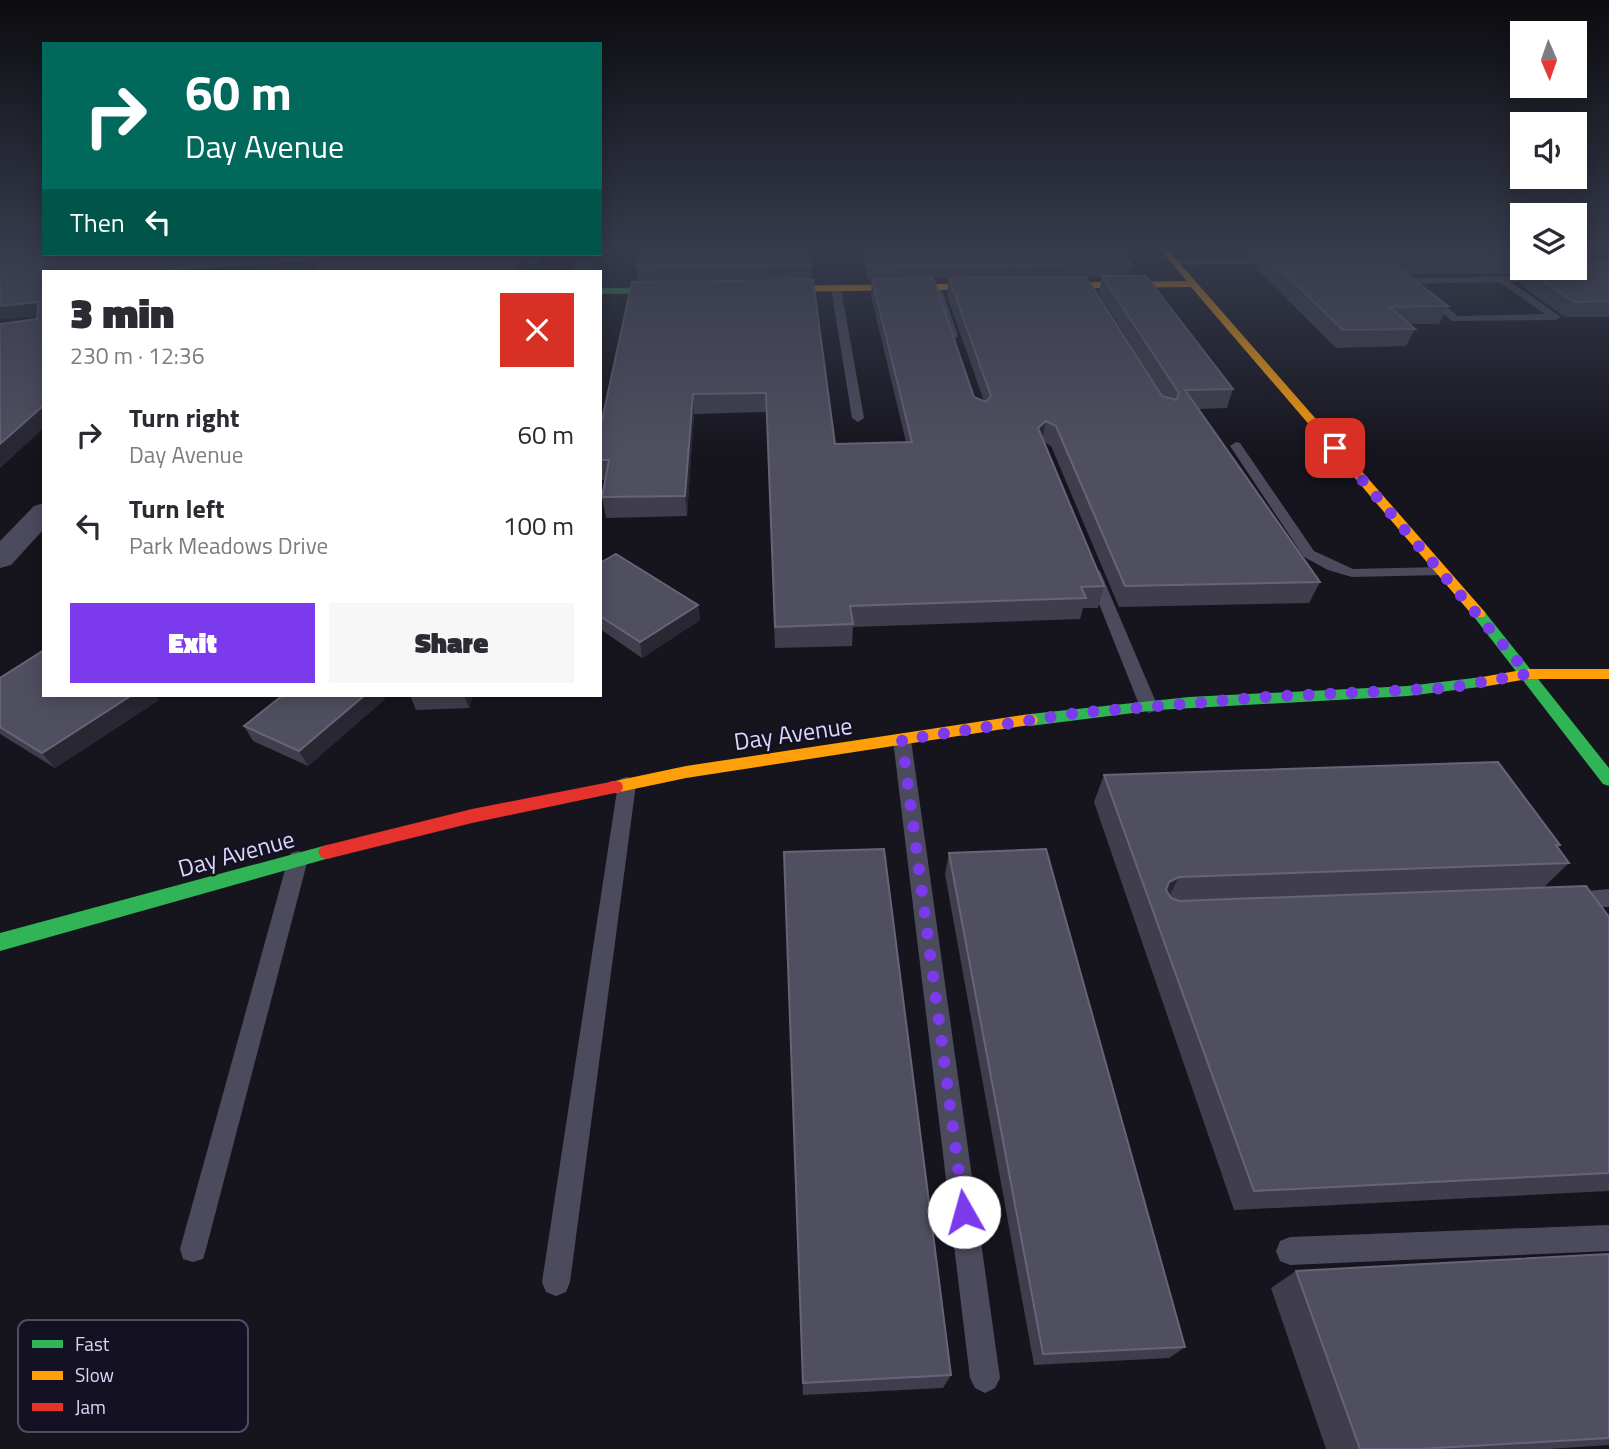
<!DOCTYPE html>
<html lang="en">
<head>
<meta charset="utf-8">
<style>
  :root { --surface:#fff; --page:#f7f7f7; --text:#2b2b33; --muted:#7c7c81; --accent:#7c3aed }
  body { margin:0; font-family:"Titillium Web",sans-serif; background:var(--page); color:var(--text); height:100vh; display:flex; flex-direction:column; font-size:26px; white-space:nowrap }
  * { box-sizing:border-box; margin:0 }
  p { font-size:23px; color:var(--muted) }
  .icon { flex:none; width:38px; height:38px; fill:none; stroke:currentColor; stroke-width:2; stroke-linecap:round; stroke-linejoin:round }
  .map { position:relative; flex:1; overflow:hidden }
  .sheet { position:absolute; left:42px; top:270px; width:560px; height:427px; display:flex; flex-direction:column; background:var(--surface); border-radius:0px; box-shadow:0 4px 18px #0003 }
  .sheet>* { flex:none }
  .hud { position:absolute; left:42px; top:42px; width:560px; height:214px; border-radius:0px; box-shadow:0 4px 18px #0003; background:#00695c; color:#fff; overflow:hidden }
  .needle { width:46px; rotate:178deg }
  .tools { position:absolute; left:1510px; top:21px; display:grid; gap:14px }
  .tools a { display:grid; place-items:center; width:77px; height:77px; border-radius:0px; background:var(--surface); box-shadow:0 4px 18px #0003; font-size:35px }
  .pin { position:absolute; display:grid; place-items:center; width:60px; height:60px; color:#fff; margin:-30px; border-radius:14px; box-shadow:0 4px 10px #0006 }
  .me { position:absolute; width:77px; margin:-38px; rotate:353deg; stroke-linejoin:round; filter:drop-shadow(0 0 5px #0008) }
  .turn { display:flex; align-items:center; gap:24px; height:147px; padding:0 28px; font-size:32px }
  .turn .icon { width:91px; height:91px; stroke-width:2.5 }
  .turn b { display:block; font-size:49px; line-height:60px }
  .then { display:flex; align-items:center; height:66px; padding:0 28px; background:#0003; gap:14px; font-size:26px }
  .round { display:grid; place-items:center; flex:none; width:74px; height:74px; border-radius:0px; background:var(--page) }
  .headline { display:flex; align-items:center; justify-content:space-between; height:119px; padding:0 28px }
  h1 { font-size:42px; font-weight:800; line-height:52px }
  .button { display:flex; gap:14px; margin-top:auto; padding:14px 28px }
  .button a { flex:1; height:80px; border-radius:0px; background:var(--accent); color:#fff; font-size:28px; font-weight:800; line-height:80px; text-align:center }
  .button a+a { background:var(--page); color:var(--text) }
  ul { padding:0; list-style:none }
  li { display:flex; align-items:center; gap:21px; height:91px; padding:0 28px }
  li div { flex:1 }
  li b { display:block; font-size:26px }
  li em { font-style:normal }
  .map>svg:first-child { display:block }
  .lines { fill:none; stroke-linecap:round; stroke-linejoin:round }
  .lane { fill:#4c4b5e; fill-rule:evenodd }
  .street { fill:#4c4b5e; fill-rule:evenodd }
  .fast { fill:#30b455; fill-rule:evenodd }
  .slow { fill:#ff9f0a; fill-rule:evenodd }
  .jam { fill:#e5322d; fill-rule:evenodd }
  .wall { fill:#403e4d; fill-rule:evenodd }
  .shaded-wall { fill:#282732 }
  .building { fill:#504f60; stroke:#666478; stroke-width:2 }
  .route { stroke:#7c3aed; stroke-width:12; stroke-dasharray:0 21.6 }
  .labels { text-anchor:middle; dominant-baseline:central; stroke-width:5; stroke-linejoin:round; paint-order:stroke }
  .street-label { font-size:24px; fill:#dad7fa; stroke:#131122 }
  .key { fill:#131122; stroke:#4f4c63; stroke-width:2 }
  .key-label { font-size:19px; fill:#dad7fa }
</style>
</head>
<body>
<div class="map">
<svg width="1609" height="1449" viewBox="0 0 1609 1449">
  <rect width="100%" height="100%" fill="#16151e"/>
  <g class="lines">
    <g class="lane">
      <path d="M 1280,258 L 1283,259 L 1283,263 L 1175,265 L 1170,262 L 1175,259 Z"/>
      <path d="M 1392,268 L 1398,268 L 1411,278 L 1548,276 L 1550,278 L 1545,281 L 1511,282 L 1561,317 L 1556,320 L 1452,321 L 1424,297 L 1424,293 L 1430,293 L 1458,316 L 1545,314 L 1499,282 L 1409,284 L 1392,272 Z"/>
      <path d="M 936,284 L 941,287 L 958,336 L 957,338 L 948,336 L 931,287 Z"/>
      <path d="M 836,285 L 841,288 L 864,418 L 858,422 L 852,418 L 831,288 Z"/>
      <path d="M 1236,442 L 1240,443 L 1314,551 L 1353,569 L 1442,567 L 1449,571 L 1442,575 L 1352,577 L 1328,570 L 1304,557 L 1230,446 Z"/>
      <path d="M 1093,567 L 1100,571 L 1158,707 L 1155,711 L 1149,713 L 1140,707 L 1086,571 Z"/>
      <path d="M 902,734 L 908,735 L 911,740 L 1000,1378 L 995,1388 L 985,1393 L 975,1388 L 970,1378 L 893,740 L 896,735 Z"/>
      <path d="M 627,777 L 634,779 L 636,784 L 570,1282 L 566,1292 L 556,1296 L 546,1292 L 542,1282 L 618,784 L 620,779 Z"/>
      <path d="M 298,851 L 305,853 L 308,859 L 206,1249 L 203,1259 L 193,1262 L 183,1259 L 180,1249 L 288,859 L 291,853 Z"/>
      <path d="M 1609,889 L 1609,907 L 1574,908 L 1567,905 L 1564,899 L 1567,893 Z"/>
      <path d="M 1609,1225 L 1609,1251 L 1290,1265 L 1280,1261 L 1276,1251 L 1280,1241 L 1290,1237 Z"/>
    </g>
    <g class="street">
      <path d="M 579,254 L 597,254 L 592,271 L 572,271 Z"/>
      <path d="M 44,503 L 44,529 L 11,565 L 0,568 L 0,541 L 34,506 Z"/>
    </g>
    <g class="fast">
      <path d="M 600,288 L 684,287 L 688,290 L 684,293 L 600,294 Z"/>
      <path d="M 1479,610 L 1484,611 L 1609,768 L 1609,786 L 1603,784 L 1474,617 L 1472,614 Z"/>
      <path d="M 1482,677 L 1490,682 L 1487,686 L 1408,696 L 1157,710 L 1030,726 L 1022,720 L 1030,714 L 1189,697 L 1408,686 Z"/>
      <path d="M 327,845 L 333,847 L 336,852 L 333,857 L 0,951 L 0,933 Z"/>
    </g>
    <g class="slow">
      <path d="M 1161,251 L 1169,251 L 1484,611 L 1486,614 L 1484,617 L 1474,617 L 1191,287 L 761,292 L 757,289 L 761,286 L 1187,281 Z"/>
      <path d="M 1528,669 L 1609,669 L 1609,679 L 1528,679 L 1482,687 L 1474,682 L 1482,677 Z"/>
      <path d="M 1030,714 L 1036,716 L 1038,720 L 1036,724 L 686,778 L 615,793 L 609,792 L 607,787 L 609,782 L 615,781 L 686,766 Z"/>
    </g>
    <path class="jam" d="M 615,781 L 621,782 L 623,787 L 621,792 L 615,793 L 472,823 L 327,859 L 321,857 L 318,852 L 321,847 L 327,845 L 472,809 Z"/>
  </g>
  <g class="wall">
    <path d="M 860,251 L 1122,251 L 1132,264 L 1129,276 L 1022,277 L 1163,396 L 1099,294 L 1102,276 L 1233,389 L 1227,408 L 1199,409 L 1320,582 L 1309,603 L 1119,607 L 1051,446 L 1044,442 L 1104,586 L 1098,608 L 1083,608 L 1080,619 L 853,627 L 852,646 L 775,648 L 767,412 L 694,414 L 687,516 L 606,518 L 602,497 L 606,480 L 600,480 L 600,429 L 637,282 L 636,267 L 811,265 L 811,280 L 835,444 L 906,442 L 871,296 L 872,279 L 867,279 ZM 933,278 L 949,278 L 947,296 L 984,401 L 974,397 Z"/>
    <path d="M 1239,251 L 1522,251 L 1522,268 L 1575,268 L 1609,251 L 1609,317 L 1565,317 L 1520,285 L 1526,274 L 1410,274 L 1396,266 L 1448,306 L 1439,324 L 1410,324 L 1415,329 L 1406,346 L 1336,348 L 1255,267 L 1259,256 L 1244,256 Z"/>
    <path d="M 44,254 L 544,254 L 540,264 L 524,264 L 520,271 L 44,271 L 44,427 L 0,468 L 0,324 L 37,319 L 37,316 L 0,319 Z"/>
    <path d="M 600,563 L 698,605 L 700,620 L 642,658 L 600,629 Z"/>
    <path d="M 0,678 L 159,700 L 55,768 L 0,734 Z"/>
    <path d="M 283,695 L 383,695 L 385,699 L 308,766 L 253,741 L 244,726 Z"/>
    <path d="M 410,695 L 473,695 L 469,708 L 416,710 Z"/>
    <path d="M 1104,775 L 1560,845 L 1558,848 L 1569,863 L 1544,887 L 1609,917 L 1609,1191 L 1234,1210 L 1094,802 Z"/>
    <path d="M 784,852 L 951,1375 L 943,1388 L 803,1395 Z"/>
    <path d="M 949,853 L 1185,1347 L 1169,1358 L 1034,1365 L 945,874 Z"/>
    <path d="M 1609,1254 L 1609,1445 L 1548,1449 L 1326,1449 L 1271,1288 L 1296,1271 Z"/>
  </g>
  <g class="shaded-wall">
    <path d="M 1609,251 L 1609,264 L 1533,273 L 1528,270 L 1526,274 L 1522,274 L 1525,268 L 1575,268 L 1575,255 Z"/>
    <path d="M 520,254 L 521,254 L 524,264 L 520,271 L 513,271 Z"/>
    <path d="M 538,254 L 544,254 L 540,264 Z"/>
    <path d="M 326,258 L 331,270 L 314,271 L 165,271 L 166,270 Z"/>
    <path d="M 38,302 L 44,315 L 0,319 L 0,306 Z"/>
    <path d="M 693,394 L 694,414 L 687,516 L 685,496 Z"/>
    <path d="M 44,405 L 44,427 L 0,468 L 0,444 Z"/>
    <path d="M 1046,421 L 1042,441 L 1038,428 Z"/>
    <path d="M 698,605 L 700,620 L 642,658 L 640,642 Z"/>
    <path d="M 132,695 L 155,695 L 159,700 L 55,768 L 42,753 Z"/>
    <path d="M 365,695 L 383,695 L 385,699 L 308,766 L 299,751 Z"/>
    <path d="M 464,695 L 473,695 L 469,708 Z"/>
    <path d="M 1179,877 L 1166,903 L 1157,908 L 1169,882 Z"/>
  </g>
  <g class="building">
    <path d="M 0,251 L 44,251 L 44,254 L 520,254 L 513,271 L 315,271 L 326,258 L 166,270 L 165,271 L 44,271 L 44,405 L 0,444 L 0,324 L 37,319 L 38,302 L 0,306 Z"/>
    <path d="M 640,251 L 809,251 L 811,265 L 636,267 Z"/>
    <path d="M 864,251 L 1122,251 L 1132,264 L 868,267 Z"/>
    <path d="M 1261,251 L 1383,251 L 1395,258 L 1386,258 L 1448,306 L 1390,307 L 1415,329 L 1343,330 Z"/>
    <path d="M 1401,251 L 1522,251 L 1522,260 L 1416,260 Z"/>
    <path d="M 1575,251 L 1609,251 L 1575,255 Z"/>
    <path d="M 1609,261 L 1609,301 L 1574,302 L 1528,270 L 1548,268 L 1575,268 L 1575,265 Z"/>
    <path d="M 1102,276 L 1146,276 L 1233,389 L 1185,390 L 1320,582 L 1125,586 L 1056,426 L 1046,421 L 1038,428 L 1104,586 L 1081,587 L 1086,598 L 850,606 L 853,624 L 775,627 L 766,393 L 693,394 L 685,496 L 602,497 L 609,460 L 600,460 L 600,429 L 632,282 L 813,280 L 835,444 L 912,442 L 872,279 L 933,278 L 974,397 L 986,402 L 991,396 L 949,278 L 1086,277 L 1162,396 L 1176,400 L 1179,393 Z"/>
    <path d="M 616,554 L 698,605 L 640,642 L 600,616 L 600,563 Z"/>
    <path d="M 44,650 L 44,695 L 132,695 L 42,753 L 0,727 L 0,678 Z"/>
    <path d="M 283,695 L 365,695 L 299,751 L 244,726 Z"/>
    <path d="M 1498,762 L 1560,845 L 1556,845 L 1569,863 L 1179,877 L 1169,882 L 1166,890 L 1171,898 L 1179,901 L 1586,886 L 1609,917 L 1609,1173 L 1254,1191 L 1104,775 Z"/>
    <path d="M 884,849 L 951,1375 L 803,1383 L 784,852 Z"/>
    <path d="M 1046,849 L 1185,1347 L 1043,1354 L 949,853 Z"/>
    <path d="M 1609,1254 L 1609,1438 L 1419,1449 L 1360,1449 L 1296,1271 Z"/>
  </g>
  <linearGradient id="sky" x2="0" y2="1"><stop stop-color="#0c0c10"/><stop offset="0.55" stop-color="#363b4c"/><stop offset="1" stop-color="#363b4c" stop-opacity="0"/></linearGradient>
  <rect width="1609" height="454" fill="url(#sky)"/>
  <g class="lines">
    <path class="route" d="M 964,1212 L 902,740 L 1077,713 L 1264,697 L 1449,688 L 1528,674 L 1335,448"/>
  </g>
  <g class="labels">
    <g class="street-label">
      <text transform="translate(793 733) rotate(-8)">Day Avenue</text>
      <text transform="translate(236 853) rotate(-15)">Day Avenue</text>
    </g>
  </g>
  <rect x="18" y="1320" width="230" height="112" rx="10" class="key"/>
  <rect x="32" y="1340" width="31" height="8" fill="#30b455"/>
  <rect x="32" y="1371" width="31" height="9" fill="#ff9f0a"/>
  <rect x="32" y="1403" width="31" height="8" fill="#e5322d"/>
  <g class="key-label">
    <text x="75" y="1351">Fast</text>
    <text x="75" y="1382">Slow</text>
    <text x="75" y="1414">Jam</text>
  </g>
</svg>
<div class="tools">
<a><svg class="needle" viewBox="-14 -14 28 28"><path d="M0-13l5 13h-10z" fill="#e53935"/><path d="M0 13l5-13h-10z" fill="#7c7c81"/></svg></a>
<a><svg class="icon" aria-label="sound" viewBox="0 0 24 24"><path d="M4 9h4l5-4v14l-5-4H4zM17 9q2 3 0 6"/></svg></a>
<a><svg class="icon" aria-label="layers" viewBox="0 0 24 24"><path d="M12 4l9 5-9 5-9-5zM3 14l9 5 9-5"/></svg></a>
</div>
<div class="pin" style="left:1335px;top:448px;background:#d93025"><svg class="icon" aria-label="arrive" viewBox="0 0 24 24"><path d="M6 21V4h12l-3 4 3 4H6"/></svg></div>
<svg class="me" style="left:964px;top:1212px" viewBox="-20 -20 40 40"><circle r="19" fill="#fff"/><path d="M0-13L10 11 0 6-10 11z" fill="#7c3aed"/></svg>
<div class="hud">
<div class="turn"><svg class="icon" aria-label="right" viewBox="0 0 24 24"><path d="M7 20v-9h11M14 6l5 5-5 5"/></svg><div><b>60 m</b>Day Avenue</div></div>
<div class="then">Then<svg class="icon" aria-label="left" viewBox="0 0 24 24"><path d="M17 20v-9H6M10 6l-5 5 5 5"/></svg></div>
</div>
<section class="sheet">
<div class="headline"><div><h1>3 min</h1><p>230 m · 12:36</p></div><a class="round" style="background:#d93025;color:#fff"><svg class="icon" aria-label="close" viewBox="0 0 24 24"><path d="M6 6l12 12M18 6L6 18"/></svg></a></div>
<ul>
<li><svg class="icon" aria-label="right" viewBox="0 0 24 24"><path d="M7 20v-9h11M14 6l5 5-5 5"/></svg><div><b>Turn right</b><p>Day Avenue</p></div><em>60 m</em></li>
<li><svg class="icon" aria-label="left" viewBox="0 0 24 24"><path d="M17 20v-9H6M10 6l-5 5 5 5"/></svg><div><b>Turn left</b><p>Park Meadows Drive</p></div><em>100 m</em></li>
</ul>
<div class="button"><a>Exit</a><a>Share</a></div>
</section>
</div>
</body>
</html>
